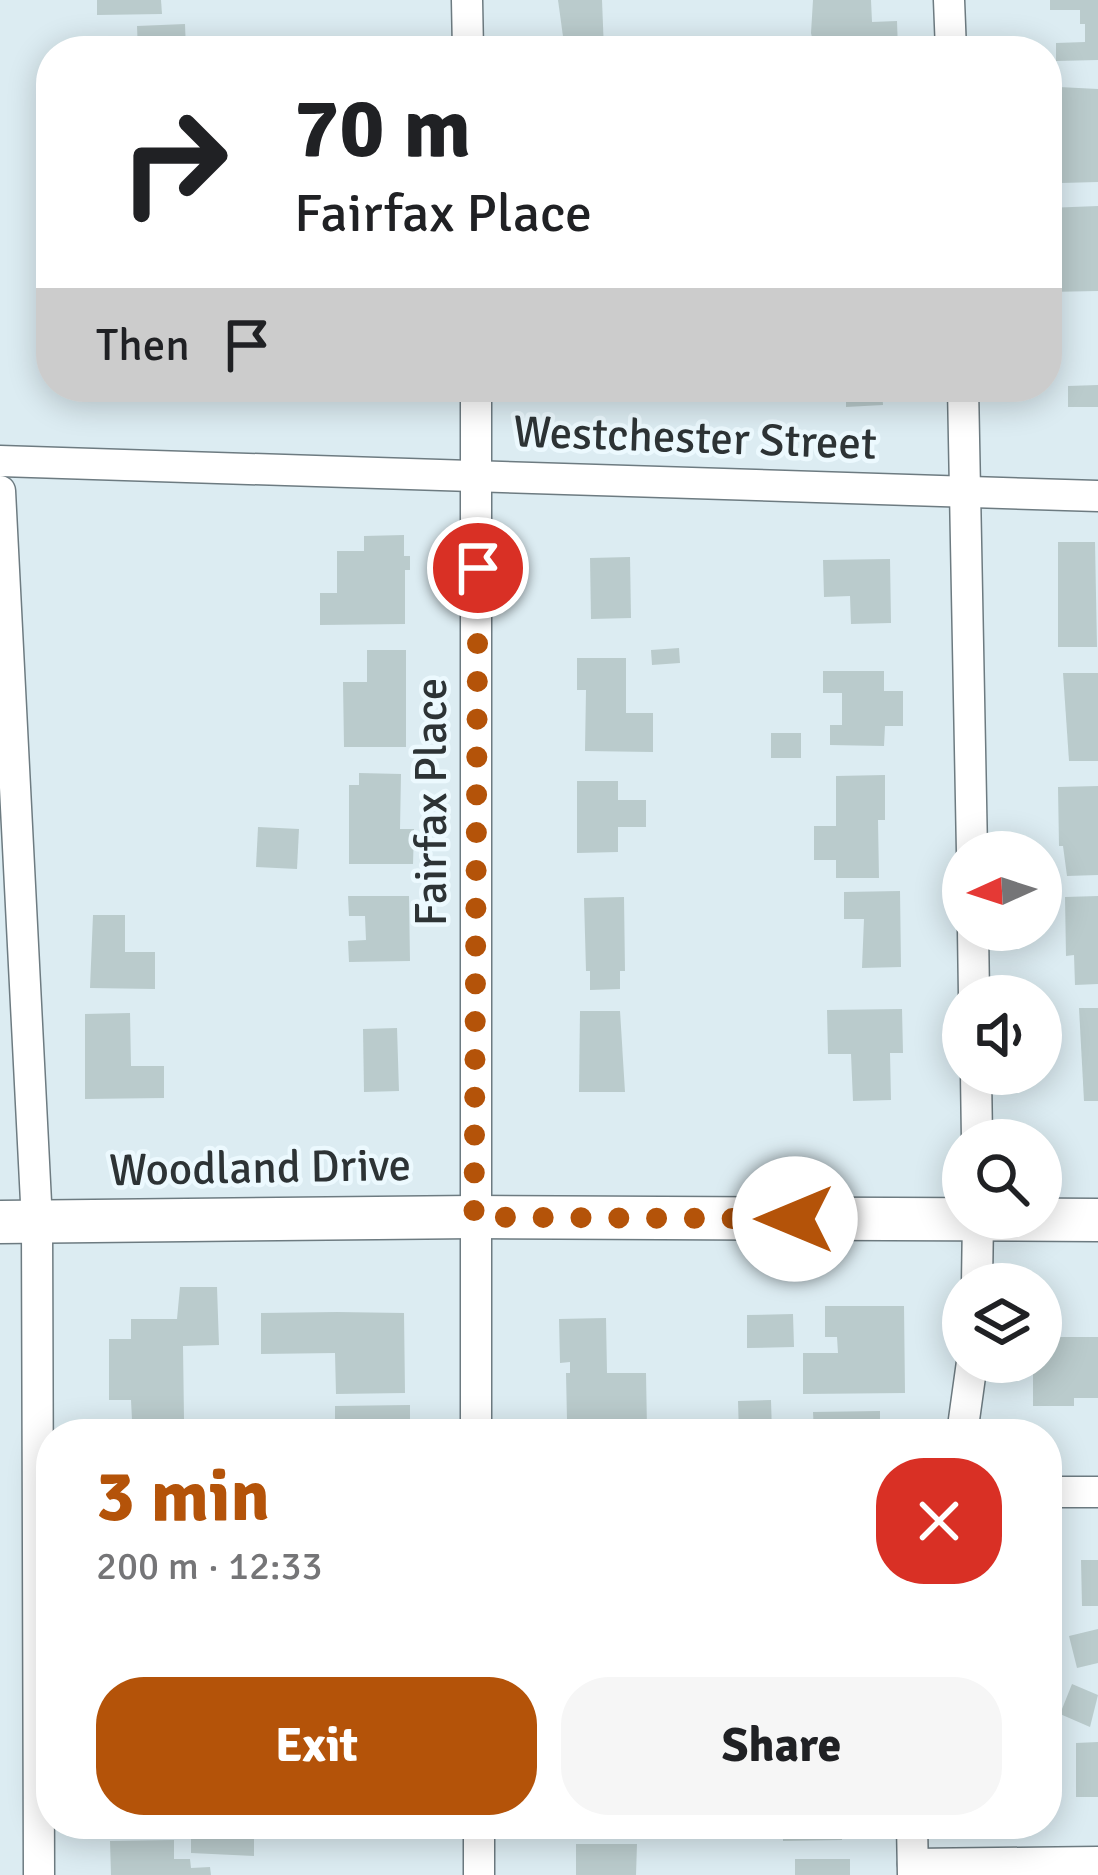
<!DOCTYPE html>
<html lang="en">
<head>
<meta charset="utf-8">
<style>
  :root { --surface:#fff; --page:#f6f6f6; --text:#202124; --muted:#757577; --accent:#b45309 }
  body { margin:0; font-family:Signika,sans-serif; background:var(--page); color:var(--text); height:100vh; display:flex; flex-direction:column; font-size:45px; white-space:nowrap }
  * { box-sizing:border-box; margin:0 }
  p { font-size:39px; color:var(--muted) }
  .icon { flex:none; width:66px; height:66px; fill:none; stroke:currentColor; stroke-width:2; stroke-linecap:round; stroke-linejoin:round }
  .map { position:relative; flex:1; overflow:hidden }
  .sheet { position:absolute; left:36px; top:1419px; width:1026px; height:420px; display:flex; flex-direction:column; background:var(--surface); border-radius:48px; box-shadow:0 6px 30px #0003 }
  .sheet>* { flex:none }
  .top-card { position:absolute; left:36px; top:36px; width:1026px; height:366px; border-radius:48px; box-shadow:0 6px 30px #0003; background:#fff; color:var(--text); overflow:hidden }
  .needle { width:78px; rotate:267deg }
  .tools { position:absolute; left:942px; top:831px; display:grid; gap:24px }
  .tools a { display:grid; place-items:center; width:120px; height:120px; border-radius:50%; background:var(--surface); box-shadow:0 6px 30px #0003; font-size:60px }
  .pin { position:absolute; display:grid; place-items:center; width:102px; height:102px; color:#fff; margin:-51px; border:6px solid #fff; border-radius:50%; box-shadow:0 3px 12px #0007 }
  .me { position:absolute; width:132px; margin:-66px; rotate:270deg; stroke-linejoin:round; filter:drop-shadow(0 0 9px #0008) }
  .turn { display:flex; align-items:center; gap:42px; height:252px; padding:0 60px; font-size:54px }
  .turn .icon { width:156px; height:156px; stroke-width:2.5 }
  .turn b { display:block; font-size:84px; line-height:102px }
  .then { display:flex; align-items:center; height:114px; padding:0 60px; background:#0003; gap:24px; font-size:45px }
  .round { display:grid; place-items:center; flex:none; width:126px; height:126px; border-radius:48px; background:var(--page) }
  .summary { display:flex; align-items:center; justify-content:space-between; height:204px; padding:0 60px }
  h1 { font-size:72px; font-weight:700; line-height:90px; color:var(--accent) }
  .cta { display:flex; gap:24px; margin-top:auto; padding:24px 60px }
  .cta a { flex:1; height:138px; border-radius:48px; background:var(--accent); color:#fff; font-size:48px; font-weight:700; line-height:138px; text-align:center }
  .cta a+a { background:var(--page); color:var(--text) }
  .map>svg:first-child { display:block }
  .building { fill:#bacbcc }
  .lines { fill:none; stroke-linecap:round; stroke-linejoin:round }
  .street-casing { stroke:#6d7b81; stroke-width:33 }
  .secondary-casing { stroke:#6d7b81; stroke-width:45 }
  .street { stroke:#fff; stroke-width:30 }
  .secondary { stroke:#fff; stroke-width:42 }
  .route { stroke:#b45309; stroke-width:21; stroke-dasharray:0 37.8 }
  .labels { text-anchor:middle; dominant-baseline:central; stroke-width:9; stroke-linejoin:round; paint-order:stroke }
  .street-label { font-size:45px; fill:#2d3335; stroke:#ecf9fe }
</style>
</head>
<body>
<div class="map">
<svg width="1098" height="1875" viewBox="0 0 1098 1875">
  <rect width="100%" height="100%" fill="#dcecf2"/>
  <g class="building">
    <path d="M 97,0 L 161,0 L 162,14 L 97,15 Z"/>
    <path d="M 558,0 L 602,0 L 604,51 L 565,51 Z"/>
    <path d="M 813,0 L 871,0 L 872,22 L 897,21 L 898,51 L 815,51 L 811,33 Z"/>
    <path d="M 1050,0 L 1098,0 L 1098,60 L 1056,61 L 1056,43 L 1085,42 L 1085,24 L 1080,24 L 1080,10 L 1050,10 Z"/>
    <path d="M 185,24 L 186,51 L 138,51 L 137,26 Z"/>
    <path d="M 1059,87 L 1098,89 L 1098,182 L 1061,183 Z"/>
    <path d="M 1098,206 L 1098,291 L 1047,292 L 1047,208 Z"/>
    <path d="M 1098,385 L 1098,407 L 1068,407 L 1068,386 Z"/>
    <path d="M 827,387 L 882,387 L 883,405 L 846,407 L 846,402 L 828,402 Z"/>
    <path d="M 404,535 L 404,556 L 410,556 L 410,570 L 405,570 L 405,624 L 320,625 L 320,593 L 337,593 L 337,551 L 364,551 L 364,536 Z"/>
    <path d="M 1058,542 L 1095,542 L 1097,647 L 1058,647 Z"/>
    <path d="M 630,557 L 631,618 L 591,619 L 590,558 Z"/>
    <path d="M 890,559 L 891,623 L 851,624 L 850,596 L 824,597 L 823,560 Z"/>
    <path d="M 679,648 L 680,663 L 652,665 L 651,650 Z"/>
    <path d="M 367,650 L 406,650 L 406,747 L 344,747 L 343,682 L 367,682 Z"/>
    <path d="M 577,658 L 626,658 L 626,713 L 653,713 L 653,752 L 585,751 L 586,690 L 577,690 Z"/>
    <path d="M 823,671 L 884,671 L 884,691 L 903,691 L 903,726 L 885,726 L 884,746 L 830,745 L 830,725 L 842,725 L 842,693 L 823,693 Z"/>
    <path d="M 1063,673 L 1098,673 L 1098,761 L 1069,761 Z"/>
    <rect x="771" y="733" width="30" height="25"/>
    <path d="M 359,773 L 401,774 L 400,829 L 414,829 L 413,864 L 349,864 L 349,785 L 359,785 Z"/>
    <path d="M 885,775 L 885,820 L 878,820 L 879,878 L 836,878 L 836,860 L 814,860 L 814,826 L 836,826 L 836,776 Z"/>
    <path d="M 577,781 L 618,781 L 618,800 L 646,800 L 646,827 L 618,827 L 618,852 L 577,853 Z"/>
    <path d="M 1098,786 L 1098,875 L 1067,876 L 1063,846 L 1059,846 L 1058,787 Z"/>
    <path d="M 258,827 L 299,829 L 297,869 L 256,867 Z"/>
    <path d="M 900,891 L 901,967 L 862,968 L 864,919 L 844,919 L 844,892 Z"/>
    <path d="M 348,896 L 409,896 L 410,961 L 349,962 L 348,941 L 366,940 L 365,916 L 349,916 Z"/>
    <path d="M 1098,896 L 1098,984 L 1075,985 L 1074,955 L 1066,956 L 1065,897 Z"/>
    <path d="M 624,897 L 625,971 L 620,971 L 620,989 L 590,990 L 590,971 L 586,971 L 584,898 Z"/>
    <path d="M 93,915 L 125,915 L 125,952 L 155,952 L 155,989 L 90,988 Z"/>
    <path d="M 1079,1008 L 1098,1008 L 1098,1101 L 1084,1101 Z"/>
    <path d="M 902,1009 L 903,1053 L 890,1053 L 891,1100 L 853,1101 L 851,1054 L 828,1054 L 827,1010 Z"/>
    <path d="M 580,1011 L 620,1011 L 625,1092 L 579,1092 Z"/>
    <path d="M 130,1013 L 131,1066 L 164,1066 L 164,1098 L 85,1099 L 85,1014 Z"/>
    <path d="M 397,1028 L 399,1091 L 364,1092 L 363,1029 Z"/>
    <path d="M 180,1287 L 217,1287 L 219,1345 L 183,1346 L 184,1419 L 132,1420 L 131,1400 L 109,1400 L 109,1339 L 131,1339 L 131,1319 L 177,1319 Z"/>
    <path d="M 825,1306 L 904,1306 L 905,1393 L 803,1394 L 803,1353 L 838,1353 L 837,1337 L 825,1337 Z"/>
    <path d="M 337,1312 L 404,1313 L 405,1393 L 336,1394 L 335,1353 L 261,1354 L 261,1313 Z"/>
    <path d="M 793,1314 L 794,1347 L 747,1348 L 747,1315 Z"/>
    <path d="M 606,1318 L 607,1373 L 646,1373 L 647,1429 L 642,1429 L 642,1434 L 574,1434 L 574,1420 L 567,1420 L 566,1373 L 570,1373 L 570,1362 L 560,1363 L 559,1319 Z"/>
    <path d="M 1041,1337 L 1098,1337 L 1098,1398 L 1074,1398 L 1074,1406 L 1033,1406 L 1033,1362 L 1041,1362 Z"/>
    <path d="M 771,1400 L 772,1434 L 739,1434 L 738,1401 Z"/>
    <path d="M 410,1405 L 410,1434 L 335,1434 L 335,1406 Z"/>
    <path d="M 880,1411 L 880,1434 L 814,1434 L 813,1412 Z"/>
    <path d="M 1047,1555 L 1056,1555 L 1057,1654 L 1047,1654 Z"/>
    <path d="M 1081,1560 L 1098,1560 L 1098,1606 L 1082,1606 Z"/>
    <path d="M 1098,1629 L 1098,1663 L 1077,1668 L 1069,1636 Z"/>
    <path d="M 1072,1684 L 1098,1695 L 1090,1727 L 1060,1714 Z"/>
    <path d="M 1098,1742 L 1098,1797 L 1076,1797 L 1076,1743 Z"/>
    <path d="M 191,1824 L 254,1824 L 254,1856 L 191,1853 Z"/>
    <path d="M 290,1824 L 370,1824 L 370,1828 L 290,1829 Z"/>
    <path d="M 783,1824 L 842,1824 L 842,1840 L 783,1841 Z"/>
    <path d="M 174,1840 L 174,1859 L 190,1859 L 191,1868 L 210,1867 L 211,1875 L 111,1875 L 110,1841 Z"/>
    <path d="M 576,1844 L 637,1844 L 636,1875 L 576,1875 Z"/>
    <rect x="795" y="1859" width="55" height="16"/>
  </g>
  <g class="lines">
    <defs>
      <g id="street">
        <path d="M 467,0 L 468,51"/>
        <path d="M 949,0 L 951,51"/>
        <path d="M 963,387 L 972,852"/>
        <path d="M 0,461 L 1098,496"/>
        <path d="M 0,491 L 37,1222 L 39,1875"/>
        <path d="M 973,930 L 974,996"/>
        <path d="M 976,1074 L 977,1140"/>
        <path d="M 977,1284 L 978,1218"/>
        <path d="M 476,1434 L 476,387"/>
        <path d="M 962,1434 L 972,1362"/>
        <path d="M 1047,1492 L 1098,1492"/>
        <path d="M 479,1824 L 479,1875"/>
        <path d="M 912,1824 L 913,1875"/>
        <path d="M 913,1864 L 1098,1862"/>
      </g>
      <path id="secondary" d="M 0,1222 L 474,1217 L 1098,1220"/>
    </defs>
    <use href="#street" class="street-casing"/>
    <use href="#secondary" class="secondary-casing"/>
    <use href="#street" class="street"/>
    <use href="#secondary" class="secondary"/>
  </g>
  <g class="lines">
    <path class="route" d="M 478,568 L 474,1217 L 795,1219"/>
  </g>
  <g class="labels">
    <g class="street-label">
      <text transform="translate(695 438) rotate(2)">Westchester Street</text>
      <text transform="translate(431 802) rotate(-90)">Fairfax Place</text>
      <text transform="translate(260 1168) rotate(-1)">Woodland Drive</text>
    </g>
  </g>
</svg>
<div class="tools">
<a><svg class="needle" viewBox="-14 -14 28 28"><path d="M0-13l5 13h-10z" fill="#e53935"/><path d="M0 13l5-13h-10z" fill="#757577"/></svg></a>
<a><svg class="icon" aria-label="sound" viewBox="0 0 24 24"><path d="M4 9h4l5-4v14l-5-4H4zM17 9q2 3 0 6"/></svg></a>
<a><svg class="icon" aria-label="search" viewBox="0 0 24 24"><circle cx="10" cy="10" r="6"/><path d="M15 15l6 6"/></svg></a>
<a><svg class="icon" aria-label="layers" viewBox="0 0 24 24"><path d="M12 4l9 5-9 5-9-5zM3 14l9 5 9-5"/></svg></a>
</div>
<div class="pin" style="left:478px;top:568px;background:#d93025"><svg class="icon" aria-label="arrive" viewBox="0 0 24 24"><path d="M6 21V4h12l-3 4 3 4H6"/></svg></div>
<svg class="me" style="left:795px;top:1219px" viewBox="-20 -20 40 40"><circle r="19" fill="#fff"/><path d="M0-13L10 11 0 6-10 11z" fill="#b45309"/></svg>
<div class="top-card">
<div class="turn"><svg class="icon" aria-label="right" viewBox="0 0 24 24"><path d="M7 20v-9h11M14 6l5 5-5 5"/></svg><div><b>70 m</b>Fairfax Place</div></div>
<div class="then">Then<svg class="icon" aria-label="arrive" viewBox="0 0 24 24"><path d="M6 21V4h12l-3 4 3 4H6"/></svg></div>
</div>
<section class="sheet">
<div class="summary"><div><h1>3 min</h1><p>200 m · 12:33</p></div><a class="round" style="background:#d93025;color:#fff"><svg class="icon" aria-label="close" viewBox="0 0 24 24"><path d="M6 6l12 12M18 6L6 18"/></svg></a></div>
<div class="cta"><a>Exit</a><a>Share</a></div>
</section>
</div>
</body>
</html>
